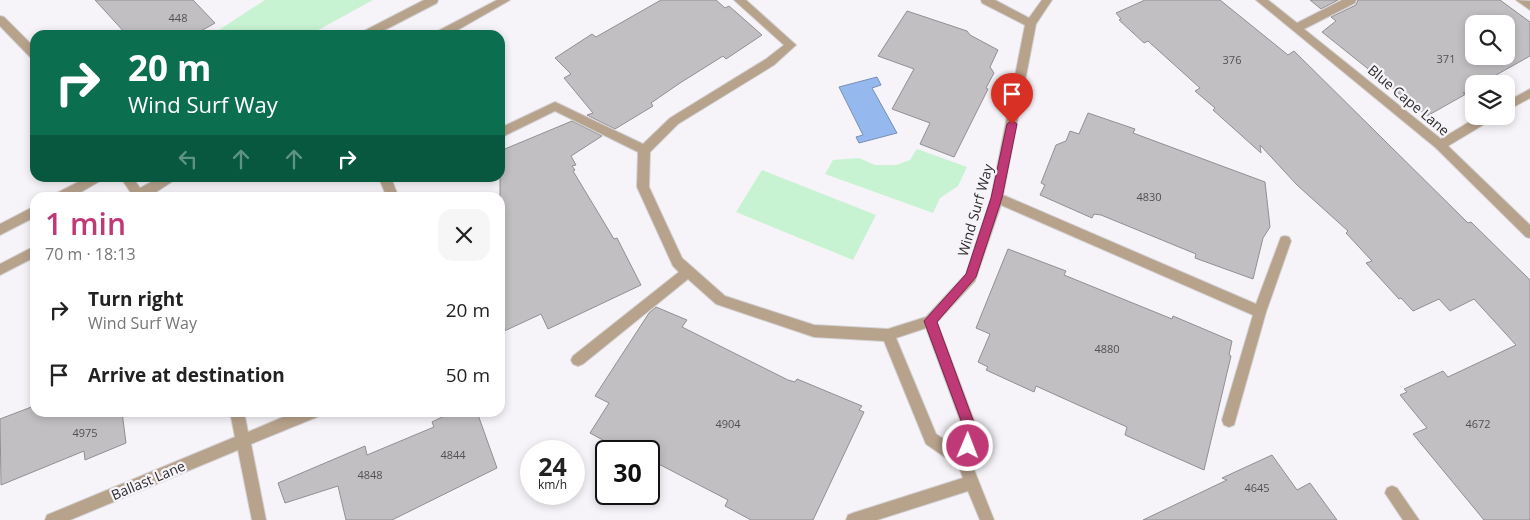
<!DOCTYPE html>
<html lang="en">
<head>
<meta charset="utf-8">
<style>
  :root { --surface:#fff; --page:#f6f6f6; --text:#222; --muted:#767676; --accent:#c03977 }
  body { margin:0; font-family:"Open Sans",sans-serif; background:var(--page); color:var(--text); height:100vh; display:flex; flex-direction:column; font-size:19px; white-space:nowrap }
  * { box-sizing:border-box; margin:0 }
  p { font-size:16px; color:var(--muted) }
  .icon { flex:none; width:28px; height:28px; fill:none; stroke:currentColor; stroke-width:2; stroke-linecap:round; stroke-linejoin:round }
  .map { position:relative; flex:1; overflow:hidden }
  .details { position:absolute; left:30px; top:192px; width:475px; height:225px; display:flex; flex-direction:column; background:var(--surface); border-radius:15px; box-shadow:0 2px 8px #0003 }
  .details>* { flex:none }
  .banner { position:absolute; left:30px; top:30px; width:475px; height:152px; border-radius:15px; box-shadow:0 2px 8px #0003; background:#0b6e4f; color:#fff; overflow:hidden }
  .fabs { position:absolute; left:1465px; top:15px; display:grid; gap:10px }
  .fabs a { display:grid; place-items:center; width:50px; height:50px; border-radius:10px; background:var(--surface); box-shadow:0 2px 8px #0003; font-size:25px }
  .speed { position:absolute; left:520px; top:440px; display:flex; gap:10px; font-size:25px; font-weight:700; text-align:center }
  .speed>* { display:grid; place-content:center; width:65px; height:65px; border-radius:50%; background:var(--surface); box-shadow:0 2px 8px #0003; line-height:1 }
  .speed small { font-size:12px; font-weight:400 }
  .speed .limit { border:2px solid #111; border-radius:8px; background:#fff; color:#111 }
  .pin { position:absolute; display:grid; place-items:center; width:42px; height:42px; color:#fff; margin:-51px -21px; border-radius:50% 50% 50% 0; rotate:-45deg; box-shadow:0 0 5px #0007 }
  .pin .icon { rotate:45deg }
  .me { position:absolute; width:55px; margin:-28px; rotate:1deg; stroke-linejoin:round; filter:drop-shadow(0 0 4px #0008) }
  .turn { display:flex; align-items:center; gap:18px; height:105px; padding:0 15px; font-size:22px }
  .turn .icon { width:65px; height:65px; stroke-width:2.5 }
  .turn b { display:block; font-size:35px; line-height:42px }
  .lanes { display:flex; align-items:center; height:48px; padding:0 15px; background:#0003; justify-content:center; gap:25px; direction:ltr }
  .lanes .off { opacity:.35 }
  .round { display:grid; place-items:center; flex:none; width:52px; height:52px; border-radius:15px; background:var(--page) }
  .head { display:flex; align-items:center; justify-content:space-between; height:85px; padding:0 15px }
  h1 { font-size:30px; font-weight:600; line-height:38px; color:var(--accent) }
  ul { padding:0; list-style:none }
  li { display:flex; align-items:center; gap:15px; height:65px; padding:0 15px }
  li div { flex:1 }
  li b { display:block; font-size:19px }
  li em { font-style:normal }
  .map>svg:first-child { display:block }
  .green { fill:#c7f3d2 }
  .water { fill:#95b9ef; stroke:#768eb4 }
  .building { fill:#c2bfc3; stroke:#918f92; fill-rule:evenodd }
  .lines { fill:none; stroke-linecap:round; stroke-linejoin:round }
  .minor-casing { stroke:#d2d0d3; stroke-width:2 }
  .minor { fill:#b7a28c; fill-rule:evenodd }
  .route { fill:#c03977; stroke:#7d254d }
  .labels { text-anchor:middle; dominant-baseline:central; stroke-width:4.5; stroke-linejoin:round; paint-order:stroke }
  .number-label { font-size:11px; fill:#525052 }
  .street-label { font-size:14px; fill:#2c2b2c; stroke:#f6f4f8 }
</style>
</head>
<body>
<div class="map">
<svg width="1530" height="520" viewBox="0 0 1530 520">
  <rect width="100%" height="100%" fill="#f6f4f8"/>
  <g class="green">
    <path d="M 265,0 L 373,0 L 309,35 L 211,35 Z"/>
    <path d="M 917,149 L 967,167 L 958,186 L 940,198 L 933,213 L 825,174 L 833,160 L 859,158 L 875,165 L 896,165 L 910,160 Z"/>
    <path d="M 762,170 L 876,215 L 853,260 L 736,212 Z"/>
  </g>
  <path class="water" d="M 877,77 L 881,85 L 872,88 L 897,133 L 859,143 L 856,137 L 863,135 L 839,87 Z"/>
  <g class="building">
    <path d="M 95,0 L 193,0 L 215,23 L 194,35 L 127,35 Z"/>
    <path d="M 661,0 L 716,0 L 725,8 L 729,6 L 762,35 L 726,59 L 723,56 L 680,83 L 651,103 L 653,106 L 615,129 L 587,115 L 593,113 L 564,78 L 571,74 L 555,58 L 592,34 L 596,37 Z"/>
    <path d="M 1145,0 L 1220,0 L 1288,55 L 1294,51 L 1468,223 L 1471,222 L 1530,280 L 1530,520 L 1484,520 L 1413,434 L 1427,428 L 1400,395 L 1407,392 L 1404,389 L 1443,371 L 1448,377 L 1516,345 L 1474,299 L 1450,311 L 1439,299 L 1413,311 L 1401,298 L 1399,299 L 1366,263 L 1372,261 L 1346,233 L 1348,231 L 1297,185 L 1260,145 L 1261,153 L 1213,110 L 1215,108 L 1195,91 L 1200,88 L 1148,41 L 1144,43 L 1119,20 L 1121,19 L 1116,13 Z"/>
    <path d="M 1310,0 L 1338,0 L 1321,9 Z"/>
    <path d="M 1358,0 L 1500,0 L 1530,22 L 1530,56 L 1480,84 L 1474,84 L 1474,87 L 1463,93 L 1466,94 L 1427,116 L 1322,32 L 1336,21 L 1331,17 L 1356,5 ZM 1474,24 L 1506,24 L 1506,56 L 1474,56 Z"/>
    <path d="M 907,11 L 967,31 L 970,35 L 998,50 L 990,67 L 994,73 L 986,88 L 988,89 L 954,157 L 920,144 L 930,123 L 892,109 L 914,69 L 878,56 Z"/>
    <path d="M 1088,113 L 1135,129 L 1133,133 L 1265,182 L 1270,227 L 1263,238 L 1253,279 L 1195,258 L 1196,254 L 1101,215 L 1094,214 L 1092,218 L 1040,195 L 1045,185 L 1041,183 L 1056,145 L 1066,141 L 1070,131 L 1079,134 Z"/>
    <path d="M 572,121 L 602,136 L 571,156 L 576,165 L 572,166 L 575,170 L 573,171 L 614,239 L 617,238 L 641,285 L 548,329 L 541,314 L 500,333 L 500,151 Z"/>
    <path d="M 1008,249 L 1066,271 L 1064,275 L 1172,319 L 1173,316 L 1232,341 L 1229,355 L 1231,356 L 1204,470 L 1125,435 L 1127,427 L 1036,386 L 1034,392 L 986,370 L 988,367 L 978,362 L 990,334 L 976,328 Z"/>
    <path d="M 656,307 L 687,320 L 682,327 L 788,380 L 795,382 L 797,379 L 862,406 L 859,410 L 864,412 L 813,520 L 751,520 L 725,506 L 728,500 L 649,459 L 649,451 L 623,451 L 590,433 L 609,403 L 595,396 L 649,313 Z"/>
    <path d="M 34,406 L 35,412 L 122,412 L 126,443 L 85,460 L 84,451 L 1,485 L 0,419 Z"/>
    <path d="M 452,412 L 477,412 L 497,468 L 392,520 L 346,520 L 338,486 L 285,503 L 278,483 L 365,446 L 367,455 L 434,427 L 432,422 Z"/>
    <path d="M 1272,455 L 1297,490 L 1310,483 L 1337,520 L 1143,520 L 1227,480 L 1222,478 Z"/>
  </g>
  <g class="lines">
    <defs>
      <g id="minor">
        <path d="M 424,0 L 438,0 L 437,3 L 375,35 L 361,35 L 362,32 Z"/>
        <path d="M 497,0 L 510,0 L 449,35 L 435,35 L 436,32 Z"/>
        <path d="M 734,0 L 746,0 L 796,45 L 774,65 L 678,124 L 650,152 L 649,187 L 682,258 L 725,296 L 814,325 L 888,329 L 926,317 L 966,274 L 991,198 L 1025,25 L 982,3 L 981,0 L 995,0 L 1029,18 L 1042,0 L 1052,0 L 1036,24 L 1003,195 L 1256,304 L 1281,237 L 1285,236 L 1289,237 L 1291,241 L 1266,312 L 1234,425 L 1229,427 L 1224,425 L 1222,420 L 1253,315 L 1001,205 L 975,281 L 937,322 L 978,431 L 971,462 L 994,520 L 980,520 L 968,491 L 877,520 L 846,520 L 848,515 L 853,513 L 963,478 L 959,467 L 926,444 L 884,341 L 814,337 L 716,304 L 688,279 L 583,364 L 578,366 L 573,364 L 571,360 L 573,356 L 679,272 L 673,266 L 637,187 L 638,152 L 555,111 L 500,138 L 500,128 L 555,102 L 643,144 L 670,118 L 766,59 L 784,45 ZM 926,328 L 964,431 L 960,450 L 936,434 L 896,338 Z"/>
        <path d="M 1256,0 L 1268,0 L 1297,23 L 1342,0 L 1356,0 L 1355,3 L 1304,29 L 1441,139 L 1479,116 L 1494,116 L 1493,119 L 1448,146 L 1530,225 L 1530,238 L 1526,237 L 1436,148 Z"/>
        <path d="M 1516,0 L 1530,1 L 1530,10 Z"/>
        <path d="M 0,16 L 4,17 L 35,48 L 35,59 L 31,58 L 0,26 Z"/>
        <path d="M 1530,89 L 1530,98 L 1506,111 L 1506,102 Z"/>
        <path d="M 86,178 L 102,178 L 100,181 L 71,198 L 53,198 L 55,194 Z"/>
        <path d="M 121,178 L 133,178 L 140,188 L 159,178 L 175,178 L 173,181 L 147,198 L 126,198 L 131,193 Z"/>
        <path d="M 379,178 L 391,178 L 399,198 L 387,198 Z"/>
        <path d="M 35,206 L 35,217 L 0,235 L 0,224 Z"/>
        <path d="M 35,246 L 35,257 L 0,275 L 0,264 Z"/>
        <path d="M 230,412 L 244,412 L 248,432 L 295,412 L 319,412 L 317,417 L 251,444 L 266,520 L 252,520 L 238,450 L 70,520 L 45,520 L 47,515 L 235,437 Z"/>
        <path d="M 1392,486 L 1397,488 L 1419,520 L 1403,520 L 1385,493 L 1387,488 Z"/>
      </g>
    </defs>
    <use href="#minor" class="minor-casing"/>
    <use href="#minor" class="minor"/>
  </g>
  <path class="route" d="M 1012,120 L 1017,124 L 1002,198 L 976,277 L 937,322 L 977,431 L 972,451 L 968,453 L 963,451 L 961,446 L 965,431 L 924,321 L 966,274 L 991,198 L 1007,124 Z"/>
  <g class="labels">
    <g class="number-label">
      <text x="178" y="17">448</text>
      <text x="1446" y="58">371</text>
      <text x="1232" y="59">376</text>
      <text x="1149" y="196">4830</text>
      <text x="1107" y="348">4880</text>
      <text x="728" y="423">4904</text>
      <text x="1478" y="423">4672</text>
      <text x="85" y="432">4975</text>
      <text x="453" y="454">4844</text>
      <text x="370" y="474">4848</text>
      <text x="1257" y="487">4645</text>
    </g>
    <g class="street-label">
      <text transform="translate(1409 100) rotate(40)">Blue Cape Lane</text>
      <text transform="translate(975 210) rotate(-74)">Wind Surf Way</text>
      <text transform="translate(148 480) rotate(-23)">Ballast Lane</text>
    </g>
  </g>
</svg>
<div class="fabs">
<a><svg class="icon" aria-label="search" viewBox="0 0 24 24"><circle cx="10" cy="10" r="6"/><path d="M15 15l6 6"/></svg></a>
<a><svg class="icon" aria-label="layers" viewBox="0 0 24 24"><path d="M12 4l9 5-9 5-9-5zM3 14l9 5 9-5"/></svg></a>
</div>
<div class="speed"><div>24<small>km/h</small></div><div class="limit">30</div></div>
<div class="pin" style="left:1012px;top:124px;background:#d93025"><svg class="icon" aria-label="arrive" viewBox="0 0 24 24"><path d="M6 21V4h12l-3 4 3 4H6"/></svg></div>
<svg class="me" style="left:968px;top:446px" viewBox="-20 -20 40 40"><circle r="17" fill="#c03977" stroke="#fff" stroke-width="3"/><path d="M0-11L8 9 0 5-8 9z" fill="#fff"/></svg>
<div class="banner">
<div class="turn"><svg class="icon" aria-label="right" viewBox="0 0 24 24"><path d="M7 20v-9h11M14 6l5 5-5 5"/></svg><div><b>20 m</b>Wind Surf Way</div></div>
<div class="lanes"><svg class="icon off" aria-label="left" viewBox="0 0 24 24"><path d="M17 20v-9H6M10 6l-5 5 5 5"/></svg><svg class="icon off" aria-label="ahead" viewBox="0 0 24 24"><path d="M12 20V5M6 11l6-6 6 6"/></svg><svg class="icon off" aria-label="ahead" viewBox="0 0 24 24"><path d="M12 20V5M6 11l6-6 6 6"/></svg><svg class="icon" aria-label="right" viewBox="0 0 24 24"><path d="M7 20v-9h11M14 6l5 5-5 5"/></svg></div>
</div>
<section class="details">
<div class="head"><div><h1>1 min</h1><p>70 m · 18:13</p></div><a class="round"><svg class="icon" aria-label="close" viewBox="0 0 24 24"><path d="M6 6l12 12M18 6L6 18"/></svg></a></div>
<ul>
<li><svg class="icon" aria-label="right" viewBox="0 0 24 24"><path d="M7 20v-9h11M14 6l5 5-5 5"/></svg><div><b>Turn right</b><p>Wind Surf Way</p></div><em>20 m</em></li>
<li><svg class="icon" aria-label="arrive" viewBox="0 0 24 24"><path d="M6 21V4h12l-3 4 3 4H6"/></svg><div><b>Arrive at destination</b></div><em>50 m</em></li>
</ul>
</section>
</div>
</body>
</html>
